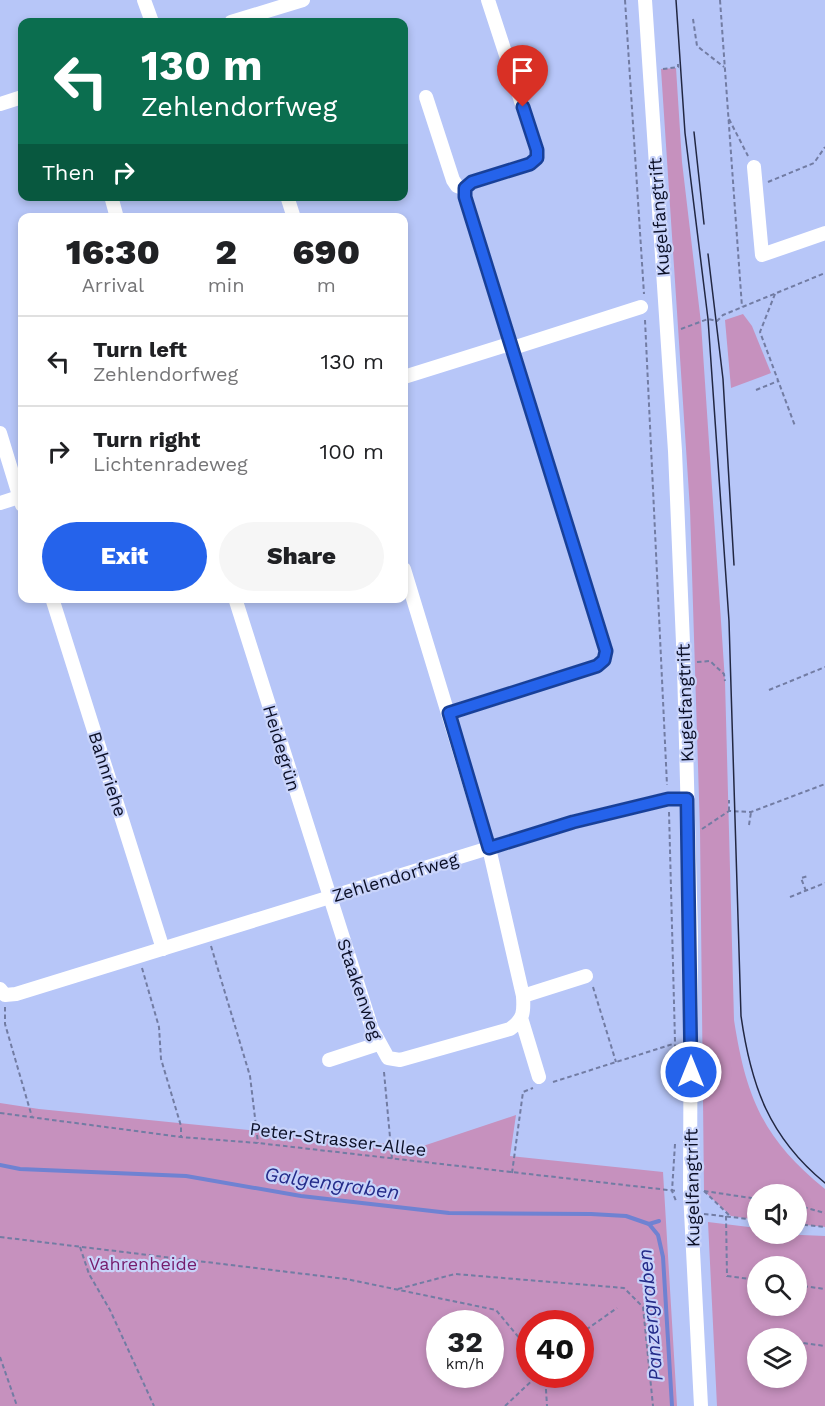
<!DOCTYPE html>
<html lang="en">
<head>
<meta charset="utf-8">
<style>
  :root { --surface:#fff; --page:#f6f6f6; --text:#202124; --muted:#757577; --line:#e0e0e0; --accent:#2563eb }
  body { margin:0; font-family:"Work Sans",sans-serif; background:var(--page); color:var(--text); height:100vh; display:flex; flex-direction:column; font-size:22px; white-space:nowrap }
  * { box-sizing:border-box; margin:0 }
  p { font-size:20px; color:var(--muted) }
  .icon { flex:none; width:33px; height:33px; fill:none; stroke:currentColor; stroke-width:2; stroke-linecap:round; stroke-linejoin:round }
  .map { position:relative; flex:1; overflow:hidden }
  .side { position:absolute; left:18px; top:213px; width:390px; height:390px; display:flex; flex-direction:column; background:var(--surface); border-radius:12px; box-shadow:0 3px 9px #0003 }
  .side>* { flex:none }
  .hud { position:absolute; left:18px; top:18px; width:390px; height:183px; border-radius:12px; box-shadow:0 3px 9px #0003; background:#0b6e4f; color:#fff; overflow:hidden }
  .tools { position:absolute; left:747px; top:1184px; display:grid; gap:12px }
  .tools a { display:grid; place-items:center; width:60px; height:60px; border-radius:50%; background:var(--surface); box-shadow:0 3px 9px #0003; font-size:30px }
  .speed { position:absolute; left:426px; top:1310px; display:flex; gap:12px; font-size:30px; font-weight:700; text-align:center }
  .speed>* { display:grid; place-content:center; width:78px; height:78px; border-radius:50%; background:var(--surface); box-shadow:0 3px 9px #0003; line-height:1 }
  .speed small { font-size:15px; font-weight:400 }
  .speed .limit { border:9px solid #d22; background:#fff; color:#111 }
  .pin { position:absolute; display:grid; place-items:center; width:51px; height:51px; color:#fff; margin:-62px -26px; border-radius:50% 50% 50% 0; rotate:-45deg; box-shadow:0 0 6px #0007 }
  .pin .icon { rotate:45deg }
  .me { position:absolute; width:66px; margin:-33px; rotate:0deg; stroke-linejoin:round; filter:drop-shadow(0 0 4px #0008) }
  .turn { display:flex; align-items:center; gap:21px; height:126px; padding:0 24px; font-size:27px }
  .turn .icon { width:78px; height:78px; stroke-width:2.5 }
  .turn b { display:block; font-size:42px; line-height:51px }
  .then { display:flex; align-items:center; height:57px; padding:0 24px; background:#0003; gap:12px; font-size:22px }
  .eta { display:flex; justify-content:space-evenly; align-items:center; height:102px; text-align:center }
  .eta b { font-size:36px; font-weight:800; line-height:42px }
  .action { display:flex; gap:12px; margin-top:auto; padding:12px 24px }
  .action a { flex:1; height:69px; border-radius:36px; background:var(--accent); color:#fff; font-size:24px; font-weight:800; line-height:69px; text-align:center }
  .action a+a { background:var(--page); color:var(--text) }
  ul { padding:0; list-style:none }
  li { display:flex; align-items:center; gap:18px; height:90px; padding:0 24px; border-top:2px solid var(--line) }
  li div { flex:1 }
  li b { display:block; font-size:22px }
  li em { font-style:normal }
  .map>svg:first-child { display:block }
  .green { fill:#c691be; fill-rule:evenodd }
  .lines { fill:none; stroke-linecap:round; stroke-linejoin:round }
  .stream { stroke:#6f82d2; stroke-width:4 }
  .path { stroke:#727ca3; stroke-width:2; stroke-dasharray:4.5 3; stroke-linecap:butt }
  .minor { stroke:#fff; stroke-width:14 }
  .tram { stroke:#222742; stroke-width:1.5 }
  .route-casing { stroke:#184099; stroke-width:15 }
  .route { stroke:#2563eb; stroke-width:10 }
  .labels { text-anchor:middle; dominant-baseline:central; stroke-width:4.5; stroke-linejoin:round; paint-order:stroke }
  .street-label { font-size:18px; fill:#0c1027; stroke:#c8d3fa }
  .park-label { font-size:18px; fill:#761d6d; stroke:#c8d3fa }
  .water-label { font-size:20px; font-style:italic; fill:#252c8a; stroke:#c8d3fa }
</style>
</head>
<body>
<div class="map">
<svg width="825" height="1406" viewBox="0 0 825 1406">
  <rect width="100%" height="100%" fill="#b7c6f8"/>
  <g class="green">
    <path d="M 676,68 L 682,162 L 701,323 L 725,681 L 734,1020 C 746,1097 763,1139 825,1189 L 825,1227 L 797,1224 L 796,1194 L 758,1194 L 757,1220 L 731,1216 L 704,1191 L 700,830 L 690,509 L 661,69 Z"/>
    <path d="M 743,314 L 752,326 L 771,373 L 731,388 L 725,320 Z"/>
    <path d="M 0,1103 L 39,1109 L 420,1147 L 516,1115 L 510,1156 L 663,1172 L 677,1406 L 0,1406 ZM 440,1323 L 490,1323 L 490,1374 L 440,1374 ZM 530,1323 L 580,1323 L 580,1374 L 530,1374 Z"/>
    <path d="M 708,1222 L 757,1228 L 758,1233 L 825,1236 L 825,1406 L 717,1406 ZM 758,1266 L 796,1266 L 796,1305 L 758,1305 ZM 758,1338 L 796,1338 L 796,1377 L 758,1377 Z"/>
  </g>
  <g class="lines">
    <g class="stream">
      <path d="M 0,1165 L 20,1169 L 186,1176 L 301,1196 L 449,1213 L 591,1214 L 626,1216 L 649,1224 L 659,1221"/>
      <path d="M 649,1224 L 658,1235 L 663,1257 L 672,1406"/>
    </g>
    <g class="path">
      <path d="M 625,0 L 644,294"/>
      <path d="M 720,0 L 742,307"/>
      <path d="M 693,19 L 697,46 L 724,67"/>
      <path d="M 663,69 L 678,67 L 678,64"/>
      <path d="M 729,119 L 748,156"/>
      <path d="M 768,182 L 814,163 L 825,147"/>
      <path d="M 775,294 L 760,332 L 795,426"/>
      <path d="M 645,320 L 667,785"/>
      <path d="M 681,329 L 708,319 L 717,321 L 723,315 L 825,273"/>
      <path d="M 756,390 L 778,381"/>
      <path d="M 697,662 L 710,661 L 724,674 L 725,681"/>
      <path d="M 769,690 L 825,667"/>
      <path d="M 729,811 L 729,800"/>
      <path d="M 669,812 L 676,1079"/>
      <path d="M 749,825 L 751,812"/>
      <path d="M 702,829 L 729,811 L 751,812 L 825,784"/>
      <path d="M 806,891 L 801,878 L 808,876"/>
      <path d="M 790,897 L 825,883"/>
      <path d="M 211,946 L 250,1076 L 258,1143"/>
      <path d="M 142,968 L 159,1027 L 161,1059 L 181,1126 L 181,1137"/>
      <path d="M 593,987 L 616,1062"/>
      <path d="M 5,1007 L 5,1024 L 32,1117"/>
      <path d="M 384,1072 L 392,1159"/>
      <path d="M 553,1082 L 673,1044"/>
      <path d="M 0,1113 L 181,1137 L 258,1143 L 677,1191"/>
      <path d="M 675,1144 L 672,1191 L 676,1201"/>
      <path d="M 512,1173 L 523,1092 L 533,1088"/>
      <path d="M 704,1191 L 758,1199"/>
      <path d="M 704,1191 L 730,1216"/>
      <path d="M 796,1205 L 825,1213"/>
      <path d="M 704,1214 L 758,1220"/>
      <path d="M 726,1216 L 727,1276 L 758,1280"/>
      <path d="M 796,1224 L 825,1227"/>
      <path d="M 0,1237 L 346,1279 L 496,1310 L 530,1351"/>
      <path d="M 80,1247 L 89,1274 L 110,1310 L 154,1406"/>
      <path d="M 796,1285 L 825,1289"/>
      <path d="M 398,1289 L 455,1274 L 624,1288 L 643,1307 L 653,1406"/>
      <path d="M 580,1334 L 617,1308"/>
      <path d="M 796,1342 L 825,1346"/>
      <path d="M 0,1357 L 17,1406"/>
      <path d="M 545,1374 L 547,1406"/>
      <path d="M 505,1406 L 539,1374"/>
    </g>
    <g class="minor">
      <path d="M 144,0 L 152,22"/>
      <path d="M 645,0 L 675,451 L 684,667 L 691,935 L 690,1192 L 701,1406"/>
      <path d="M 231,22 L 303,0"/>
      <path d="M 426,97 L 453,180 L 457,186 L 465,189"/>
      <path d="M 0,104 L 22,97"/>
      <path d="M 754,167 L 762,255 L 825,233"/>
      <path d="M 111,196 L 117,218"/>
      <path d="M 287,196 L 294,218"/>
      <path d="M 404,377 L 503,346 L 516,347 L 641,307"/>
      <path d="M 0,433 L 22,505"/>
      <path d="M 0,503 L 22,496"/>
      <path d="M 52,598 L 163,949"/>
      <path d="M 235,598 L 372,1029 L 388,1058 L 400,1060 L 510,1029 C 524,1019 524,1012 523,996 L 489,848 L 404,569"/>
      <path d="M 449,713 L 597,666 L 604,660 L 606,651 L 465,197 L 465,188 L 472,182 L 530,164 L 537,158 L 537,150 L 488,0"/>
      <path d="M 0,989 L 5,995 L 16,994 L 573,822 L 668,799 L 687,799"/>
      <path d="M 523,996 L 586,976"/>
      <path d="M 522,1021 L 539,1077"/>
      <path d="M 329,1060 L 378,1044"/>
    </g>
    <g class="tram">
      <path d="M 676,0 L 685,133 L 708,319 L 729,621 L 741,1016 C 751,1086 769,1137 825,1183"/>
      <path d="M 694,132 L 704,224"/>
      <path d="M 708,254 L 723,379 L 734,565"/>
    </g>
  </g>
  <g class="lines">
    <defs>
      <path id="route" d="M 523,107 L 537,150 L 537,158 L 530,164 L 472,182 L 465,188 L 465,197 L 606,651 L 604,660 L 597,666 L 449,713 L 489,848 L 573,822 L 668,799 L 687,799 L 691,1072"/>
    </defs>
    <use href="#route" class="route-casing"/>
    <use href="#route" class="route"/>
  </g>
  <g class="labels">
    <g class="street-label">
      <text transform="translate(659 217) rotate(-94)">Kugelfangtrift</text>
      <text transform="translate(685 703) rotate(-92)">Kugelfangtrift</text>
      <text transform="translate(282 748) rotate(73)">Heidegrün</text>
      <text transform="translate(108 774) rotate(72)">Bahnriehe</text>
      <text transform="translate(395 877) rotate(-17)">Zehlendorfweg</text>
      <text transform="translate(360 989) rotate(71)">Staakenweg</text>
      <text transform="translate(338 1139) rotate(7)">Peter-Strasser-Allee</text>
      <text transform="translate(692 1188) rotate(-91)">Kugelfangtrift</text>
    </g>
    <g class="park-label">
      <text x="143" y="1263">Vahrenheide</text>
    </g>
    <g class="water-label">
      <text transform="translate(332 1183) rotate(8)">Galgengraben</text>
      <text transform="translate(650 1315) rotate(-95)">Panzergraben</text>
    </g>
  </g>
</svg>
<div class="tools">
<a><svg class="icon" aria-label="sound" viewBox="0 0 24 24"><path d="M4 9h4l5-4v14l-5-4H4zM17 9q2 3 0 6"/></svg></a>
<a><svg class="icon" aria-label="search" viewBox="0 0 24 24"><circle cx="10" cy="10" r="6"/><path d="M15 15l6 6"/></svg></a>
<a><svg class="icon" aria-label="layers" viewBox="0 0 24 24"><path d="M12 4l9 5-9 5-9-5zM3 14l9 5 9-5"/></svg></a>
</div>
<div class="speed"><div>32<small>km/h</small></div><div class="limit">40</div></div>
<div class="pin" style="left:523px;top:107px;background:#d93025"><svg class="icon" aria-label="arrive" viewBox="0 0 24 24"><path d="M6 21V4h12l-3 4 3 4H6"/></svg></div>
<svg class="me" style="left:691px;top:1072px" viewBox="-20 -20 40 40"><circle r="17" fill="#2563eb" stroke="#fff" stroke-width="3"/><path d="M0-11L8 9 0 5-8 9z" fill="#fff"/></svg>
<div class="hud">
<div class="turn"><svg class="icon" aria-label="left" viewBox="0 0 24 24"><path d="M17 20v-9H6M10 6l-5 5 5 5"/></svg><div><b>130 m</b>Zehlendorfweg</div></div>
<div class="then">Then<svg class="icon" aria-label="right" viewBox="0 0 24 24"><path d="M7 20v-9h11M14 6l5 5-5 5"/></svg></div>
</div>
<section class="side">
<div class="eta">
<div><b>16:30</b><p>Arrival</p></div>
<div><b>2</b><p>min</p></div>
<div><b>690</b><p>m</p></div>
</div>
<ul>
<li><svg class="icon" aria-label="left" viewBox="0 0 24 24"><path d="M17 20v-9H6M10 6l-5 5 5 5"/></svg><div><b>Turn left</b><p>Zehlendorfweg</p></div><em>130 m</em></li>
<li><svg class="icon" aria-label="right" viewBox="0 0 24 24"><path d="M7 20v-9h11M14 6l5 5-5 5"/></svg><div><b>Turn right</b><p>Lichtenradeweg</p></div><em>100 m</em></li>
</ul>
<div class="action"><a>Exit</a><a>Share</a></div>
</section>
</div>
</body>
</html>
